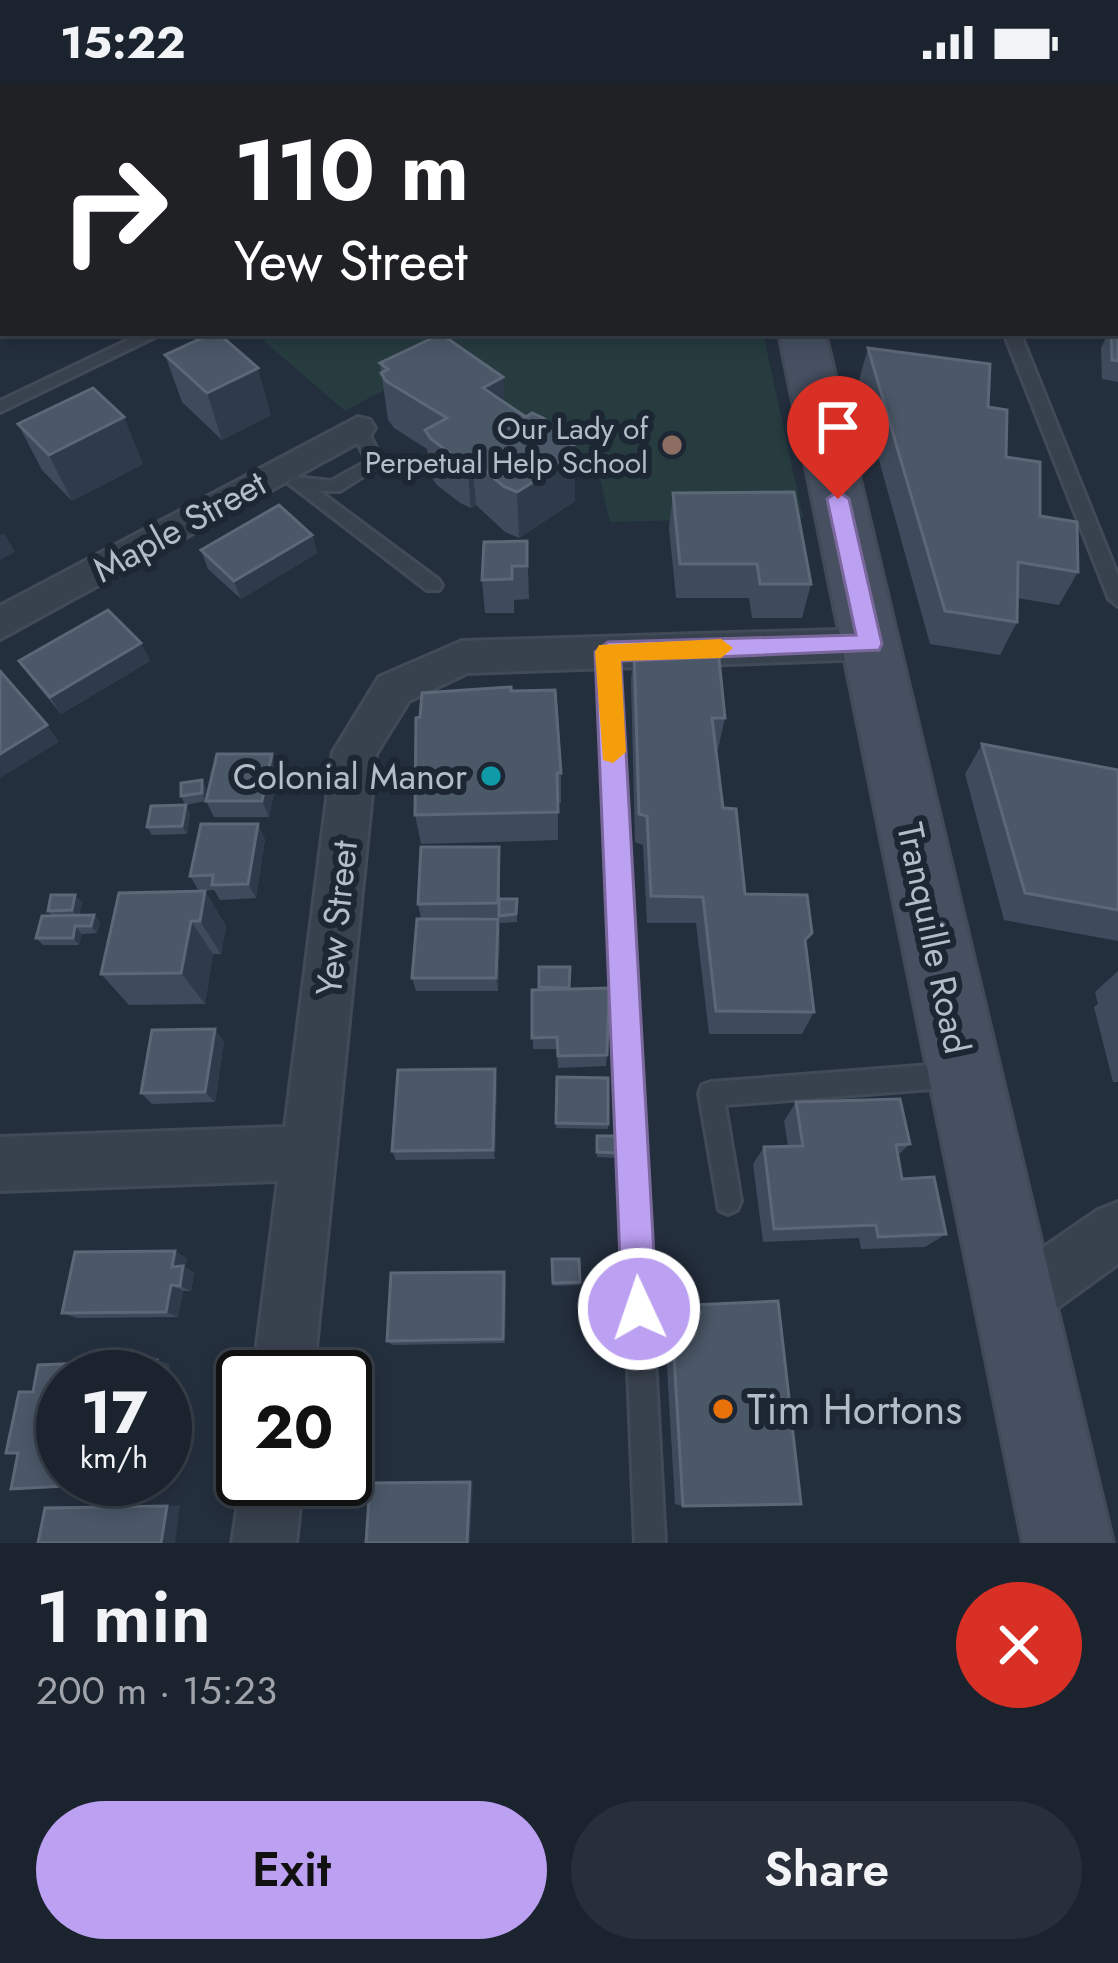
<!DOCTYPE html>
<html lang="en">
<head>
<meta charset="utf-8">
<style>
  :root { --surface:#1b232e; --page:#282f3a; --text:#f1f3f6; --muted:#a0a4aa; --line:#39404a; --accent:#bca0f2 }
  body { margin:0; font-family:Jost,sans-serif; background:var(--page); color:var(--text); height:100vh; display:flex; flex-direction:column; font-size:45px; white-space:nowrap }
  * { box-sizing:border-box; margin:0 }
  p { font-size:39px; color:var(--muted) }
  .icon { flex:none; width:66px; height:66px; fill:none; stroke:currentColor; stroke-width:2; stroke-linecap:round; stroke-linejoin:round }
  .map { position:relative; height:1459px; overflow:hidden }
  .drawer { display:flex; flex-direction:column; background:var(--surface); flex:1 }
  .drawer>* { flex:none }
  .guide { position:absolute; left:0px; top:0px; width:1119px; height:252px; box-shadow:0 6px 18px #0003,0 0 0 3px var(--line); background:#202124; color:#fff; overflow:hidden }
  .speed { position:absolute; left:36px; top:1266px; display:flex; gap:24px; font-size:60px; font-weight:700; text-align:center }
  .speed>* { display:grid; place-content:center; width:156px; height:156px; border-radius:50%; background:var(--surface); box-shadow:0 6px 18px #0003,0 0 0 3px var(--line); line-height:1 }
  .speed small { font-size:30px; font-weight:400 }
  .speed .limit { border:6px solid #111; border-radius:18px; background:#fff; color:#111 }
  .pin { position:absolute; display:grid; place-items:center; width:102px; height:102px; color:#fff; margin:-123px -51px; border-radius:50% 50% 50% 0; rotate:-45deg; box-shadow:0 0 12px #0007 }
  .pin .icon { rotate:45deg }
  .me { position:absolute; width:132px; margin:-66px; rotate:357deg; stroke-linejoin:round; filter:drop-shadow(0 0 9px #0008) }
  .turn { display:flex; align-items:center; gap:42px; height:252px; padding:0 36px; font-size:54px }
  .turn .icon { width:156px; height:156px; stroke-width:2.5 }
  .turn b { display:block; font-size:84px; line-height:102px }
  .round { display:grid; place-items:center; flex:none; width:126px; height:126px; border-radius:63px; background:var(--page) }
  .overview { display:flex; align-items:center; justify-content:space-between; height:204px; padding:0 36px }
  h1 { font-size:72px; font-weight:600; line-height:90px }
  .button { display:flex; gap:24px; margin-top:auto; padding:24px 36px }
  .button a { flex:1; height:138px; border-radius:72px; background:var(--accent); color:#111; font-size:48px; font-weight:600; line-height:138px; text-align:center }
  .button a+a { background:var(--page); color:var(--text) }
  .status { display:flex; justify-content:space-between; align-items:center; height:84px; padding:0 60px; background:var(--surface); direction:ltr }
  .status svg { height:33px; fill:currentColor }
  .map>svg:first-child { display:block }
  .green { fill:#263c3f }
  .lines { fill:none; stroke-linecap:round; stroke-linejoin:round }
  .service-casing { stroke:#414a57; stroke-width:6 }
  .minor-casing { stroke:#414a57; stroke-width:6 }
  .secondary-casing { stroke:#414a57; stroke-width:6 }
  .service { fill:#38414e; fill-rule:evenodd }
  .minor { fill:#38414e; fill-rule:evenodd }
  .secondary { fill:#465061; fill-rule:evenodd }
  .wall { fill:#3f4b5c }
  .shaded-wall { fill:#2f3b4b }
  .building { fill:#4b5868; stroke:#5c6777; stroke-width:3 }
  .route { fill:#bca0f2; stroke:#7a689d; stroke-width:3 }
  .slow { fill:#f59e0b }
  .education-dot { fill:#8d6e63; stroke:#1d2633; stroke-width:4.5 }
  .culture-dot { fill:#0f9aa8; stroke:#1d2633; stroke-width:4.5 }
  .food-dot { fill:#e8710a; stroke:#1d2633; stroke-width:4.5 }
  .labels { text-anchor:middle; dominant-baseline:central; stroke-width:12; stroke-linejoin:round; paint-order:stroke }
  .far-poi-label { font-size:30px; fill:#b4bcc9; stroke:#1d2633; text-anchor:end }
  .street-label { font-size:36px; fill:#b4bcc9; stroke:#1d2633 }
  .poi-label { font-size:36px; fill:#b4bcc9; stroke:#1d2633; text-anchor:end }
  .near-poi-label { font-size:42px; fill:#b4bcc9; stroke:#1d2633; text-anchor:start }
</style>
</head>
<body>
<div class="status"><b>15:22</b><svg viewBox="0 0 49 12"><path d="M0 12V9h3v3zM5 12V6h3v6zM10 12V3h3v9zM15 12V0h3v12zM26 1h20v11H26zM47 4h2v5h-2z"/></svg></div>
<div class="map">
<svg width="1118" height="1459" viewBox="0 0 1118 1459">
  <rect width="100%" height="100%" fill="#242f3e"/>
  <path class="green" d="M 255,249 L 763,249 L 803,433 L 610,438 L 600,395 L 444,274 L 345,327 Z"/>
  <g class="lines">
    <defs>
      <g id="service">
        <path d="M 471,0 L 491,0 L 471,3 Z"/>
        <path d="M 909,0 L 921,0 L 922,3 L 910,3 Z"/>
        <path d="M 3,26 L 3,34 L 0,35 L 0,27 Z"/>
        <path d="M 143,249 L 163,249 L 0,328 L 0,317 Z"/>
        <path d="M 1004,249 L 1020,249 L 1118,492 L 1118,522 L 1109,515 Z"/>
        <path d="M 358,339 L 364,340 L 384,379 L 340,407 L 319,407 L 439,496 L 442,501 L 439,506 L 427,506 L 288,399 L 296,393 L 331,397 L 367,377 L 350,344 Z"/>
        <path d="M 608,561 L 617,568 L 665,1459 L 635,1459 L 599,568 Z"/>
        <path d="M 957,979 L 966,983 L 969,991 L 966,999 L 957,1003 L 725,1021 L 741,1117 L 737,1126 L 728,1130 L 719,1126 L 699,1010 L 702,1001 L 711,998 Z"/>
      </g>
      <g id="minor">
        <rect x="1116" y="106" width="2" height="18"/>
        <path d="M 3,155 L 3,173 L 0,174 L 0,156 Z"/>
        <path d="M 358,333 L 370,336 L 375,344 L 370,352 L 0,555 L 0,522 Z"/>
        <path d="M 870,545 L 884,549 L 890,560 L 884,571 L 870,575 L 467,589 L 409,617 L 376,670 L 313,1293 L 253,1293 L 278,1097 L 0,1107 L 0,1053 L 285,1043 L 333,668 L 379,593 L 462,557 Z"/>
        <path d="M 1118,1118 L 1118,1180 L 1035,1240 L 1014,1248 L 993,1240 L 985,1219 L 993,1198 L 1098,1126 Z"/>
        <path d="M 243,1389 L 243,1395 L 303,1395 L 296,1459 L 232,1459 Z"/>
      </g>
      <g id="secondary">
        <path d="M 730,0 L 766,0 L 767,3 L 731,3 Z"/>
        <path d="M 779,249 L 825,249 L 1113,1459 L 1023,1459 Z"/>
      </g>
    </defs>
    <use href="#service" class="service-casing"/>
    <use href="#minor" class="minor-casing"/>
    <use href="#secondary" class="secondary-casing"/>
    <use href="#service" class="service"/>
    <use href="#minor" class="minor"/>
    <use href="#secondary" class="secondary"/>
  </g>
  <g class="wall">
    <rect x="578" y="0" width="144" height="3"/>
    <path d="M 792,0 L 888,0 L 889,1 L 888,3 L 792,3 Z"/>
    <path d="M 963,0 L 1003,0 L 1002,3 L 963,3 Z"/>
    <path d="M 1021,0 L 1118,0 L 1118,90 L 1116,89 L 1116,3 L 1024,3 Z"/>
    <path d="M 1118,245 L 1118,298 L 1102,295 L 1101,264 L 1108,249 L 1116,249 Z"/>
    <path d="M 868,264 L 988,323 L 1006,373 L 1040,432 L 1078,488 L 1059,521 L 1017,514 L 1017,538 L 1000,571 L 930,560 L 858,300 Z"/>
    <path d="M 165,271 L 271,331 L 222,356 L 182,318 Z"/>
    <path d="M 380,279 L 503,293 L 504,318 L 575,360 L 575,417 L 519,454 L 505,448 L 476,421 L 471,424 L 460,419 L 437,401 L 431,393 L 427,365 L 394,344 L 388,336 Z"/>
    <path d="M 18,340 L 143,380 L 72,417 L 42,386 Z"/>
    <path d="M 673,409 L 811,500 L 802,534 L 752,534 L 749,514 L 676,514 L 669,444 Z"/>
    <path d="M 312,451 L 317,469 L 241,515 L 208,485 L 201,466 Z"/>
    <path d="M 527,457 L 529,515 L 514,516 L 514,529 L 485,529 L 482,496 Z"/>
    <path d="M 141,559 L 150,577 L 61,630 L 31,594 L 19,577 Z"/>
    <path d="M 634,564 L 725,634 L 718,665 L 716,665 L 723,724 L 745,810 L 806,863 L 814,928 L 802,950 L 709,950 L 696,839 L 647,839 L 643,761 L 635,758 L 631,597 Z"/>
    <path d="M 512,607 L 561,689 L 561,719 L 558,719 L 558,756 L 421,760 L 415,731 Z"/>
    <path d="M 982,660 L 1118,686 L 1118,857 L 1004,836 L 965,690 Z"/>
    <path d="M 272,670 L 278,687 L 269,733 L 214,733 L 206,717 L 185,721 L 181,712 L 206,704 L 206,717 Z"/>
    <path d="M 190,729 L 187,750 L 152,751 L 147,743 Z"/>
    <path d="M 265,755 L 256,814 L 220,816 L 214,806 L 199,807 L 190,792 Z"/>
    <path d="M 499,763 L 500,815 L 517,815 L 517,838 L 500,839 L 499,833 L 428,835 L 498,835 L 500,849 L 498,907 L 416,907 L 412,894 L 421,835 L 418,820 Z"/>
    <path d="M 205,807 L 226,842 L 221,870 L 213,870 L 205,920 L 129,921 L 101,890 Z"/>
    <path d="M 82,818 L 79,831 L 100,838 L 97,849 L 82,850 L 79,861 L 43,861 L 36,854 L 52,832 L 48,827 Z"/>
    <path d="M 539,883 L 569,905 L 607,971 L 606,982 L 558,984 L 557,965 L 533,965 L 532,906 L 539,905 Z"/>
    <path d="M 1118,887 L 1118,998 L 1113,998 L 1094,923 L 1098,920 L 1095,908 Z"/>
    <path d="M 224,957 L 215,1018 L 152,1020 L 141,1009 Z"/>
    <path d="M 495,985 L 497,996 L 495,1075 L 396,1076 L 392,1067 Z"/>
    <path d="M 557,993 L 608,1040 L 608,1045 L 556,1044 Z"/>
    <path d="M 796,1018 L 910,1060 L 898,1071 L 902,1095 L 946,1150 L 925,1163 L 861,1165 L 859,1154 L 763,1158 L 753,1080 L 764,1063 L 788,1062 L 784,1037 Z"/>
    <path d="M 597,1052 L 618,1069 L 617,1074 L 597,1073 Z"/>
    <path d="M 187,1174 L 185,1183 L 194,1189 L 191,1207 L 183,1207 L 178,1233 L 77,1234 L 62,1229 Z"/>
    <path d="M 552,1175 L 579,1175 L 580,1201 L 553,1202 Z"/>
    <path d="M 504,1188 L 506,1194 L 505,1259 L 392,1261 L 387,1257 Z"/>
    <path d="M 671,1222 L 683,1422 L 675,1420 L 664,1231 Z"/>
  </g>
  <g class="shaded-wall">
    <path d="M 258,284 L 271,331 L 222,356 L 207,309 Z"/>
    <path d="M 503,293 L 505,340 L 483,304 Z"/>
    <path d="M 124,333 L 143,380 L 72,417 L 49,371 Z"/>
    <path d="M 575,360 L 575,417 L 519,454 L 517,408 Z"/>
    <path d="M 472,375 L 476,421 L 471,424 L 467,378 Z"/>
    <path d="M 4,449 L 15,468 L 0,476 L 0,451 Z"/>
    <path d="M 312,451 L 317,469 L 241,515 L 234,497 Z"/>
    <path d="M 141,559 L 150,577 L 61,630 L 50,613 Z"/>
    <path d="M 47,641 L 59,658 L 0,694 L 0,670 Z"/>
    <path d="M 272,670 L 278,687 L 269,733 L 262,717 Z"/>
    <path d="M 202,696 L 206,704 L 206,718 L 202,709 Z"/>
    <path d="M 186,721 L 190,729 L 187,750 L 182,742 Z"/>
    <path d="M 258,740 L 265,755 L 256,814 L 248,800 Z"/>
    <path d="M 205,807 L 226,842 L 221,870 L 200,837 Z"/>
    <path d="M 75,811 L 82,818 L 78,834 L 72,826 Z"/>
    <path d="M 94,831 L 100,838 L 97,849 L 91,842 Z"/>
    <path d="M 498,835 L 500,849 L 498,907 L 496,894 Z"/>
    <path d="M 191,837 L 213,870 L 205,920 L 181,889 Z"/>
    <path d="M 75,842 L 82,850 L 79,861 L 73,854 Z"/>
    <path d="M 215,945 L 224,957 L 215,1018 L 205,1008 Z"/>
    <path d="M 495,985 L 497,996 L 495,1075 L 493,1066 Z"/>
    <path d="M 175,1167 L 187,1174 L 185,1183 L 194,1189 L 191,1207 L 180,1202 L 172,1183 Z"/>
    <path d="M 504,1188 L 506,1194 L 505,1259 L 503,1255 Z"/>
    <path d="M 171,1201 L 183,1207 L 178,1233 L 166,1228 Z"/>
    <path d="M 157,1276 L 170,1280 L 165,1315 L 165,1293 L 155,1293 Z"/>
    <path d="M 470,1398 L 473,1398 L 470,1459 L 467,1459 Z"/>
    <path d="M 180,1421 L 175,1459 L 161,1459 L 167,1422 Z"/>
  </g>
  <g class="building">
    <path d="M 405,0 L 410,0 L 412,3 L 420,0 L 461,0 L 467,3 L 393,3 Z"/>
    <path d="M 603,0 L 640,0 L 640,3 L 604,3 Z"/>
    <path d="M 818,0 L 881,0 L 880,3 L 817,3 Z"/>
    <path d="M 1072,0 L 1118,0 L 1118,41 L 1116,40 L 1116,3 L 1075,3 Z"/>
    <rect x="1116" y="162" width="2" height="27"/>
    <path d="M 3,186 L 3,217 L 0,214 L 0,187 Z"/>
    <path d="M 1116,245 L 1118,245 L 1118,277 L 1112,276 L 1111,249 L 1116,249 Z"/>
    <path d="M 213,249 L 218,249 L 258,284 L 207,309 L 165,271 Z"/>
    <path d="M 441,250 L 503,293 L 483,304 L 526,333 L 532,329 L 543,334 L 568,352 L 575,360 L 568,365 L 576,371 L 517,408 L 503,402 L 472,375 L 467,378 L 455,373 L 431,355 L 425,346 L 447,334 L 386,297 L 381,289 L 388,285 L 380,279 Z"/>
    <path d="M 868,264 L 990,280 L 988,323 L 1007,326 L 1006,373 L 1040,378 L 1040,432 L 1077,438 L 1078,488 L 1018,478 L 1017,538 L 945,527 Z"/>
    <path d="M 93,304 L 124,333 L 49,371 L 18,340 Z"/>
    <path d="M 794,408 L 811,500 L 760,500 L 757,480 L 680,480 L 673,409 Z"/>
    <path d="M 279,421 L 312,451 L 234,497 L 201,466 Z"/>
    <path d="M 527,457 L 527,482 L 512,482 L 512,495 L 482,496 L 484,458 Z"/>
    <path d="M 108,526 L 141,559 L 50,613 L 19,577 Z"/>
    <path d="M 634,564 L 718,565 L 725,634 L 712,634 L 723,724 L 736,725 L 745,810 L 807,811 L 812,849 L 805,856 L 814,928 L 716,927 L 703,813 L 651,812 L 647,732 L 639,730 Z"/>
    <path d="M 0,587 L 47,641 L 0,670 Z"/>
    <path d="M 511,603 L 511,607 L 555,606 L 561,689 L 557,689 L 558,728 L 415,731 L 416,634 L 420,633 L 422,609 Z"/>
    <path d="M 982,660 L 1118,686 L 1118,826 L 1025,809 Z"/>
    <path d="M 217,670 L 272,670 L 262,717 L 206,717 Z"/>
    <path d="M 202,696 L 202,709 L 181,712 L 181,699 Z"/>
    <path d="M 186,721 L 182,742 L 147,743 L 151,722 Z"/>
    <path d="M 201,740 L 258,740 L 248,800 L 212,801 L 213,791 L 190,792 Z"/>
    <path d="M 421,763 L 499,763 L 498,819 L 418,820 Z"/>
    <path d="M 205,807 L 200,837 L 191,837 L 181,889 L 101,890 L 119,809 Z"/>
    <path d="M 51,811 L 75,811 L 72,826 L 48,827 Z"/>
    <path d="M 499,815 L 517,815 L 516,830 L 499,832 Z"/>
    <path d="M 94,831 L 91,842 L 75,842 L 73,854 L 36,854 L 42,832 Z"/>
    <path d="M 417,835 L 498,835 L 496,894 L 412,894 Z"/>
    <path d="M 539,883 L 570,883 L 569,904 L 539,903 Z"/>
    <path d="M 609,904 L 607,971 L 558,972 L 557,953 L 532,954 L 532,906 Z"/>
    <path d="M 215,945 L 205,1008 L 141,1009 L 152,946 Z"/>
    <path d="M 495,985 L 493,1066 L 392,1067 L 398,986 Z"/>
    <path d="M 557,993 L 608,994 L 608,1040 L 556,1039 Z"/>
    <path d="M 900,1015 L 910,1060 L 896,1061 L 902,1095 L 934,1093 L 946,1150 L 878,1153 L 876,1141 L 774,1145 L 764,1063 L 803,1062 L 796,1018 Z"/>
    <path d="M 597,1052 L 618,1052 L 618,1069 L 597,1068 Z"/>
    <path d="M 175,1167 L 172,1183 L 183,1182 L 180,1202 L 171,1201 L 166,1228 L 62,1229 L 75,1168 Z"/>
    <path d="M 552,1175 L 579,1175 L 580,1198 L 553,1199 Z"/>
    <path d="M 504,1188 L 503,1255 L 387,1257 L 391,1189 Z"/>
    <path d="M 778,1217 L 801,1420 L 683,1422 L 671,1222 Z"/>
    <path d="M 157,1276 L 155,1293 L 63,1293 L 63,1395 L 140,1395 L 140,1398 L 11,1405 L 18,1369 L 6,1369 L 19,1308 L 33,1308 L 38,1281 Z"/>
    <path d="M 470,1398 L 467,1459 L 366,1459 L 370,1399 Z"/>
    <path d="M 167,1422 L 161,1459 L 38,1459 L 45,1424 Z"/>
  </g>
  <path class="route" d="M 838,407 L 849,415 L 882,560 L 879,566 L 621,577 L 657,1225 L 652,1237 L 639,1242 L 627,1237 L 622,1225 L 595,568 L 608,558 L 856,551 L 827,415 Z"/>
  <path class="slow" d="M 721,555 L 733,564 L 721,574 L 621,577 L 626,668 L 613,679 L 603,676 L 595,568 L 599,561 Z"/>
  <circle class="education-dot" cx="672" cy="361" r="12"/>
  <circle class="culture-dot" cx="491" cy="692" r="12"/>
  <circle class="food-dot" cx="723" cy="1325" r="12"/>
  <g class="labels">
    <g class="far-poi-label">
      <text x="648" y="344">Our Lady of<tspan x="648" dy="34">Perpetual Help School</tspan></text>
    </g>
    <g class="street-label">
      <text transform="translate(179 442) rotate(-29)">Maple Street</text>
      <text transform="translate(336 834) rotate(-84)">Yew Street</text>
      <text transform="translate(934 854) rotate(78)">Tranquille Road</text>
    </g>
    <g class="poi-label">
      <text x="467" y="692">Colonial Manor</text>
    </g>
    <g class="near-poi-label">
      <text x="747" y="1325">Tim Hortons</text>
    </g>
  </g>
</svg>
<div class="speed"><div>17<small>km/h</small></div><div class="limit">20</div></div>
<div class="pin" style="left:838px;top:415px;background:#d93025"><svg class="icon" aria-label="arrive" viewBox="0 0 24 24"><path d="M6 21V4h12l-3 4 3 4H6"/></svg></div>
<svg class="me" style="left:639px;top:1225px" viewBox="-20 -20 40 40"><circle r="17" fill="#bca0f2" stroke="#fff" stroke-width="3"/><path d="M0-11L8 9 0 5-8 9z" fill="#fff"/></svg>
<div class="guide">
<div class="turn"><svg class="icon" aria-label="right" viewBox="0 0 24 24"><path d="M7 20v-9h11M14 6l5 5-5 5"/></svg><div><b>110 m</b>Yew Street</div></div>
</div>
</div>
<section class="drawer">
<div class="overview"><div><h1>1 min</h1><p>200 m · 15:23</p></div><a class="round" style="background:#d93025;color:#fff"><svg class="icon" aria-label="close" viewBox="0 0 24 24"><path d="M6 6l12 12M18 6L6 18"/></svg></a></div>
<div class="button"><a>Exit</a><a>Share</a></div>
</section>
</body>
</html>
